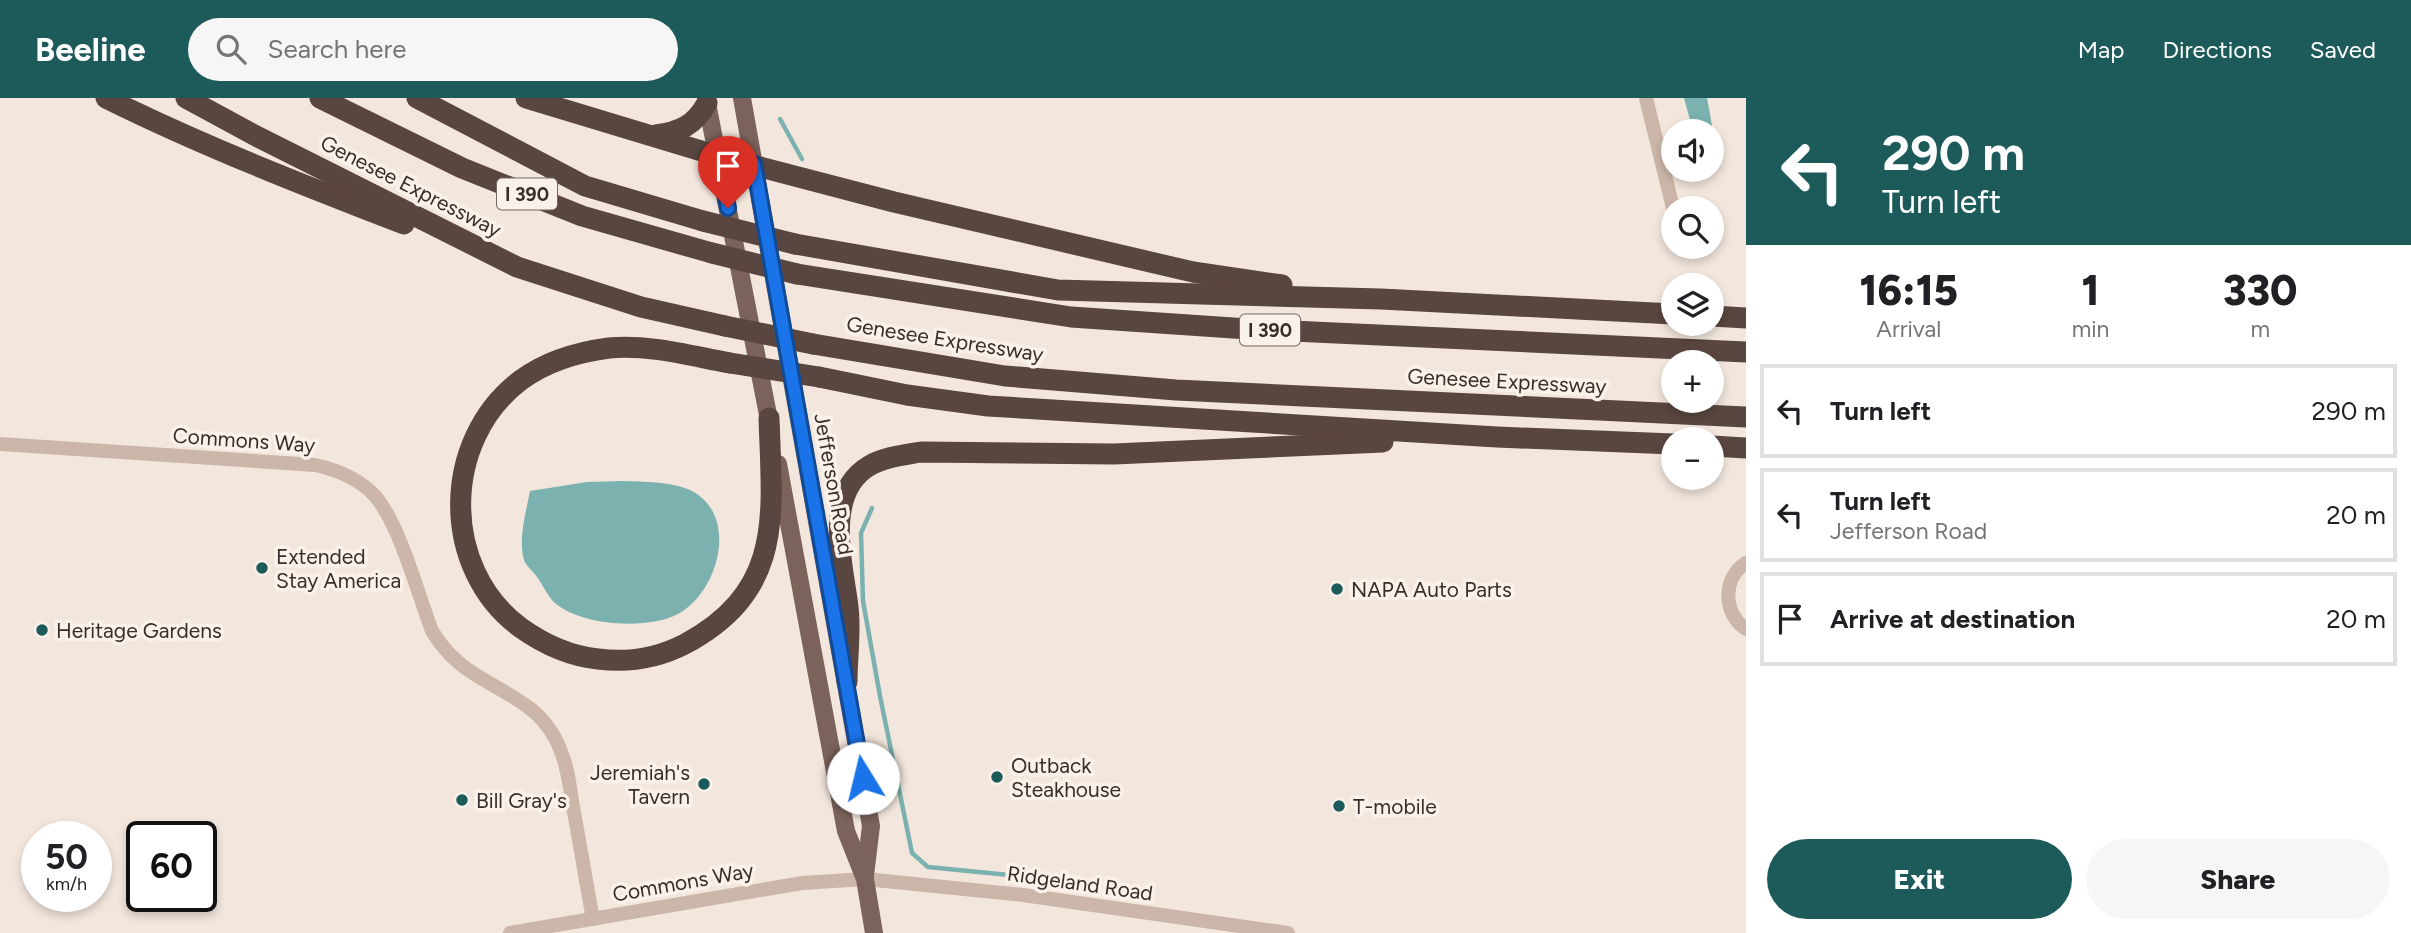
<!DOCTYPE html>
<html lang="en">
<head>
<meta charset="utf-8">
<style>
  :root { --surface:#fff; --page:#f6f6f6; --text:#202124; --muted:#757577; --line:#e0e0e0; --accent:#1d5b5a }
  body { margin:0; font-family:Figtree,sans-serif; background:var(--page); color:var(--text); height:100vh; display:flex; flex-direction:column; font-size:26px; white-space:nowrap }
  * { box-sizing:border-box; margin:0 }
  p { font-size:23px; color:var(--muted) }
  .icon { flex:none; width:38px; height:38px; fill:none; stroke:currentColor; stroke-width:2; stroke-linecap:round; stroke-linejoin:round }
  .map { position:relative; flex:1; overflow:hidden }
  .side { display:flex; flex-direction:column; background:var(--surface); width:665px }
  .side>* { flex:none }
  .guide { background:#1d5b5a; color:#fff; overflow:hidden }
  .buttons { position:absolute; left:1661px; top:21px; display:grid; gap:14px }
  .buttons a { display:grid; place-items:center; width:63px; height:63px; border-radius:50%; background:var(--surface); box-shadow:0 4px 10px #0003; font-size:35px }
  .speed { position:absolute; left:21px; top:723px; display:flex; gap:14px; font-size:35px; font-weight:700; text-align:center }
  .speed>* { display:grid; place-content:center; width:91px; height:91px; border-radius:50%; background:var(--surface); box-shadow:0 4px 10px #0003; line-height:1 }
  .speed small { font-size:18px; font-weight:400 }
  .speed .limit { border:4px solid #111; border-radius:10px; background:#fff; color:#111 }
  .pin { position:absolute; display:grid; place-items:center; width:60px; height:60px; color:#fff; margin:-72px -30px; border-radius:50% 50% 50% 0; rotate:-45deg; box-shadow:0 0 7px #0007 }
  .pin .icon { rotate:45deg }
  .me { position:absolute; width:77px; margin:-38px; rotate:351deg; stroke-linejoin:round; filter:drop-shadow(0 0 5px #0008) }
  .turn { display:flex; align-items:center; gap:24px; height:147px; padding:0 21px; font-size:32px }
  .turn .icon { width:91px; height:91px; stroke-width:2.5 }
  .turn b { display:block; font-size:49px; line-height:60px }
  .eta { display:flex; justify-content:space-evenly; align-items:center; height:119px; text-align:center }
  .eta b { font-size:42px; font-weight:800; line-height:49px }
  .cta { display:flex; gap:14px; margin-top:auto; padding:14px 21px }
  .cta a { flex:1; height:80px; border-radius:42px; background:var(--accent); color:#fff; font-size:28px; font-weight:800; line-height:80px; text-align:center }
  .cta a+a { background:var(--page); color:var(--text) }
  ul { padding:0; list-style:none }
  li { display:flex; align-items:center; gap:21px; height:94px; margin:0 14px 10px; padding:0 7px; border:4px solid var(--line); border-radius:0px }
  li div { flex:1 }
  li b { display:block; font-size:26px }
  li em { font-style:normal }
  header { display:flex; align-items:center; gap:42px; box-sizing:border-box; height:98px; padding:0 35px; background:var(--accent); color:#fff }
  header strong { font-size:33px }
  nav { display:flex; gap:38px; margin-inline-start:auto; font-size:24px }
  .search { width:490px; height:63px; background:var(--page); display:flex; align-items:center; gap:18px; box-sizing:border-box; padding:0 24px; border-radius:38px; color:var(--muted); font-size:26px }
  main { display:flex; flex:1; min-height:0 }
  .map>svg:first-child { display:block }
  .water { fill:#7bb1af }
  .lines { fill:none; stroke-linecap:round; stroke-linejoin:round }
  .stream { stroke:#7bb1af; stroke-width:4.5 }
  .minor { stroke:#ccb6a9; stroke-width:14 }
  .major { stroke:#7b625a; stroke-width:18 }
  .highway { stroke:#5a4640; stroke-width:21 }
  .highway-bridge { stroke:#5a4640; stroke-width:21 }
  .route-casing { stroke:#114b97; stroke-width:18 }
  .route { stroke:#1a73e8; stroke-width:12 }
  .poi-dot { fill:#1d5b5a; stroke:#faf2ea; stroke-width:2.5 }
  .labels { text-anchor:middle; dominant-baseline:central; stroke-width:7; stroke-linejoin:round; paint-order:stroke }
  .shield { fill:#faf2ea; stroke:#736863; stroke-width:2 }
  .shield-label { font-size:19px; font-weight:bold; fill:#392d29 }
  .street-label { font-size:21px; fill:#392d29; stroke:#faf2ea }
  .poi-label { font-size:21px; fill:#392d29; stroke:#faf2ea; text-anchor:start }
</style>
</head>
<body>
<header>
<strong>Beeline</strong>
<div class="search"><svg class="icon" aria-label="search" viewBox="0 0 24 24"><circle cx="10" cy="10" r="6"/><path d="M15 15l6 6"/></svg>Search here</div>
<nav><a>Map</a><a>Directions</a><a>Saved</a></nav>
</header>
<main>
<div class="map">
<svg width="1746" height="835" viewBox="0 0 1746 835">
  <rect width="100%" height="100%" fill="#f3e7dd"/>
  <g class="water">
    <path d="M 1684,0 L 1707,0 L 1717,55 L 1712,54 L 1712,33 L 1693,33 Z"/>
    <path d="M 622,383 C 644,384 669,383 690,392 C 740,416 719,494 678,516 C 648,532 581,528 555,505 C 548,499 543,487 537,479 C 533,473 526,468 524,462 C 518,440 526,415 530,393 L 587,384 Z"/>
  </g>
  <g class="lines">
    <g class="stream">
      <path d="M 780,21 L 802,61"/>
      <path d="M 872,410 L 861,435 L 863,503 L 880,598 L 912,755 L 928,769 L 1009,777"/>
    </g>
    <g class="minor">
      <path d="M 1646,0 L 1673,110"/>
      <path d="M 0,346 L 315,367 C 338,372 360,381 376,399 C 400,428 418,496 432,533 C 459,577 490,581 528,609 C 542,619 554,635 560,651 C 568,669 570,690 573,709 C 580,746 586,784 593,821"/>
      <path d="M 1746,465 C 1722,480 1723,516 1746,531"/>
      <path d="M 510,835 L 802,785 L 865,781 L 1023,797 L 1288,835"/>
    </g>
    <g class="major">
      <path d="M 706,0 L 771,332"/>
      <path d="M 742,0 L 871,728 L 865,777"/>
      <path d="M 778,366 L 846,733 L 865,781 L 874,835"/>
    </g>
    <g class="highway">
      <path d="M 106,0 C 203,48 303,87 404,126"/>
      <path d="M 186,0 L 258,39 L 517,169 L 641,209 L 725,228"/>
      <path d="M 320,0 L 462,70 L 582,118 L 712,155"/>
      <path d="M 417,0 L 585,88 L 703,123"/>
      <path d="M 526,0 L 718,58 L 894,104 L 1193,174 L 1282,187"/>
      <path d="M 656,37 C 680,34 695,27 707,5"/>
      <path d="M 795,146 L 1058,192 L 1381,201 L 1673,216"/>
      <path d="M 797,176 L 1071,219 L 1248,231 L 1746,254"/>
      <path d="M 1712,218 L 1746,220"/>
      <path d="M 813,246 L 1005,278 L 1176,292 L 1746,319"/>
      <path d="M 730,265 C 691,258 649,246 609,250 C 578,254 547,263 521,282 C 441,342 440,471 521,530 C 545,547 569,558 598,561 C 629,565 658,560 685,546 C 785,492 772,417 769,320"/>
      <path d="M 819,279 L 907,297 L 988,308 L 1497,339 L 1673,346"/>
      <path d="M 1712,348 L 1746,350"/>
      <path d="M 847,584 C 847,560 851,533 848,509 C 843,467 823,395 869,368 C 884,359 904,357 921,354 L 1114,356 L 1383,344"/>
    </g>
    <g class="highway-bridge">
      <path d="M 703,123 L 795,146"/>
      <path d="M 712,155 L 797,176"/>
      <path d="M 725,228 L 813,246"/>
      <path d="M 730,265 L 819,279"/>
    </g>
  </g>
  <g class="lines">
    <defs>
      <path id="route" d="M 728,110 L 718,58 L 754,66 L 863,680"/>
    </defs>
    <use href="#route" class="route-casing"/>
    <use href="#route" class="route"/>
  </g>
  <g class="poi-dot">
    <circle cx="262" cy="470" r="7"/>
    <circle cx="1337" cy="491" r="7"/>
    <circle cx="42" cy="532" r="7"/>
    <circle cx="997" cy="679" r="7"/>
    <circle cx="704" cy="686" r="7"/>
    <circle cx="462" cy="702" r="7"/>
    <circle cx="1339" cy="708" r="7"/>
  </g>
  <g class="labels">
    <g class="shield">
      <rect x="497" y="80.5" width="60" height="31" rx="5"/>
      <rect x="1240" y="216.5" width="60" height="31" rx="5"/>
    </g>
    <g class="shield-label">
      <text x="527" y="96">I 390</text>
      <text x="1270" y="232">I 390</text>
    </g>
    <g class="street-label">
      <text transform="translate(411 88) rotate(27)">Genesee Expressway</text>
      <text transform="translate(945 241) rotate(9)">Genesee Expressway</text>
      <text transform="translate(1507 283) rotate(3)">Genesee Expressway</text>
      <text transform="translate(244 342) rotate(4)">Commons Way</text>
      <text transform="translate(834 386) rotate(80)">Jefferson Road</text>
      <text transform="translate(683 784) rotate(-10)">Commons Way</text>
      <text transform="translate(1080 785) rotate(8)">Ridgeland Road</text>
    </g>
    <g class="poi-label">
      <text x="276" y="458">Extended<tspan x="276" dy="24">Stay America</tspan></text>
      <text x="1351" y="491">NAPA Auto Parts</text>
      <text x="56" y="532">Heritage Gardens</text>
      <text x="1011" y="667">Outback<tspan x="1011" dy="24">Steakhouse</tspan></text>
      <text x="690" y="674" text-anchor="end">Jeremiah's<tspan x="690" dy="24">Tavern</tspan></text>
      <text x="476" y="702">Bill Gray's</text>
      <text x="1353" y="708">T-mobile</text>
    </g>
  </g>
</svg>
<div class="buttons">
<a><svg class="icon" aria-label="sound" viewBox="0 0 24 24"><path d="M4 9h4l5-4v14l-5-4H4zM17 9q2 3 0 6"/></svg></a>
<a><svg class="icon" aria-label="search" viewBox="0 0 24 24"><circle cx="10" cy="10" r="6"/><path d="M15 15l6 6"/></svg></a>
<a><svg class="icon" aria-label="layers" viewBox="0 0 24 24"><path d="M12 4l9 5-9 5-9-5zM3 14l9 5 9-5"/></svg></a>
<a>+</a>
<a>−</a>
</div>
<div class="speed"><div>50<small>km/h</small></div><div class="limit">60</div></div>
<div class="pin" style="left:728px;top:110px;background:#d93025"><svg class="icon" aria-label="arrive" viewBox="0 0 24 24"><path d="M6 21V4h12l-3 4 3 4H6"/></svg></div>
<svg class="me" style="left:863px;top:680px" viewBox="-20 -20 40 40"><circle r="19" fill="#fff"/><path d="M0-13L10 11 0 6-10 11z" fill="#1a73e8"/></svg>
</div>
<section class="side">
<div class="guide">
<div class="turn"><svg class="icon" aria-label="left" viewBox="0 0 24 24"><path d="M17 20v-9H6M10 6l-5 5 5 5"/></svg><div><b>290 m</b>Turn left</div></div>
</div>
<div class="eta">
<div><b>16:15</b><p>Arrival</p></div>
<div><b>1</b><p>min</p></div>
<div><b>330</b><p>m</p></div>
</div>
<ul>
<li><svg class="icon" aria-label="left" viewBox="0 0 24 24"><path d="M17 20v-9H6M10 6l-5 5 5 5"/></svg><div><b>Turn left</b></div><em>290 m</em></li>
<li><svg class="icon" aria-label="left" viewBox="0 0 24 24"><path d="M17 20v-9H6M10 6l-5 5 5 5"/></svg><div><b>Turn left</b><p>Jefferson Road</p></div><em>20 m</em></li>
<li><svg class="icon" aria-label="arrive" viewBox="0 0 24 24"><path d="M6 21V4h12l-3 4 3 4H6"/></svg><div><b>Arrive at destination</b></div><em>20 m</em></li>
</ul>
<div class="cta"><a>Exit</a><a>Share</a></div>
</section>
</main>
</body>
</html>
